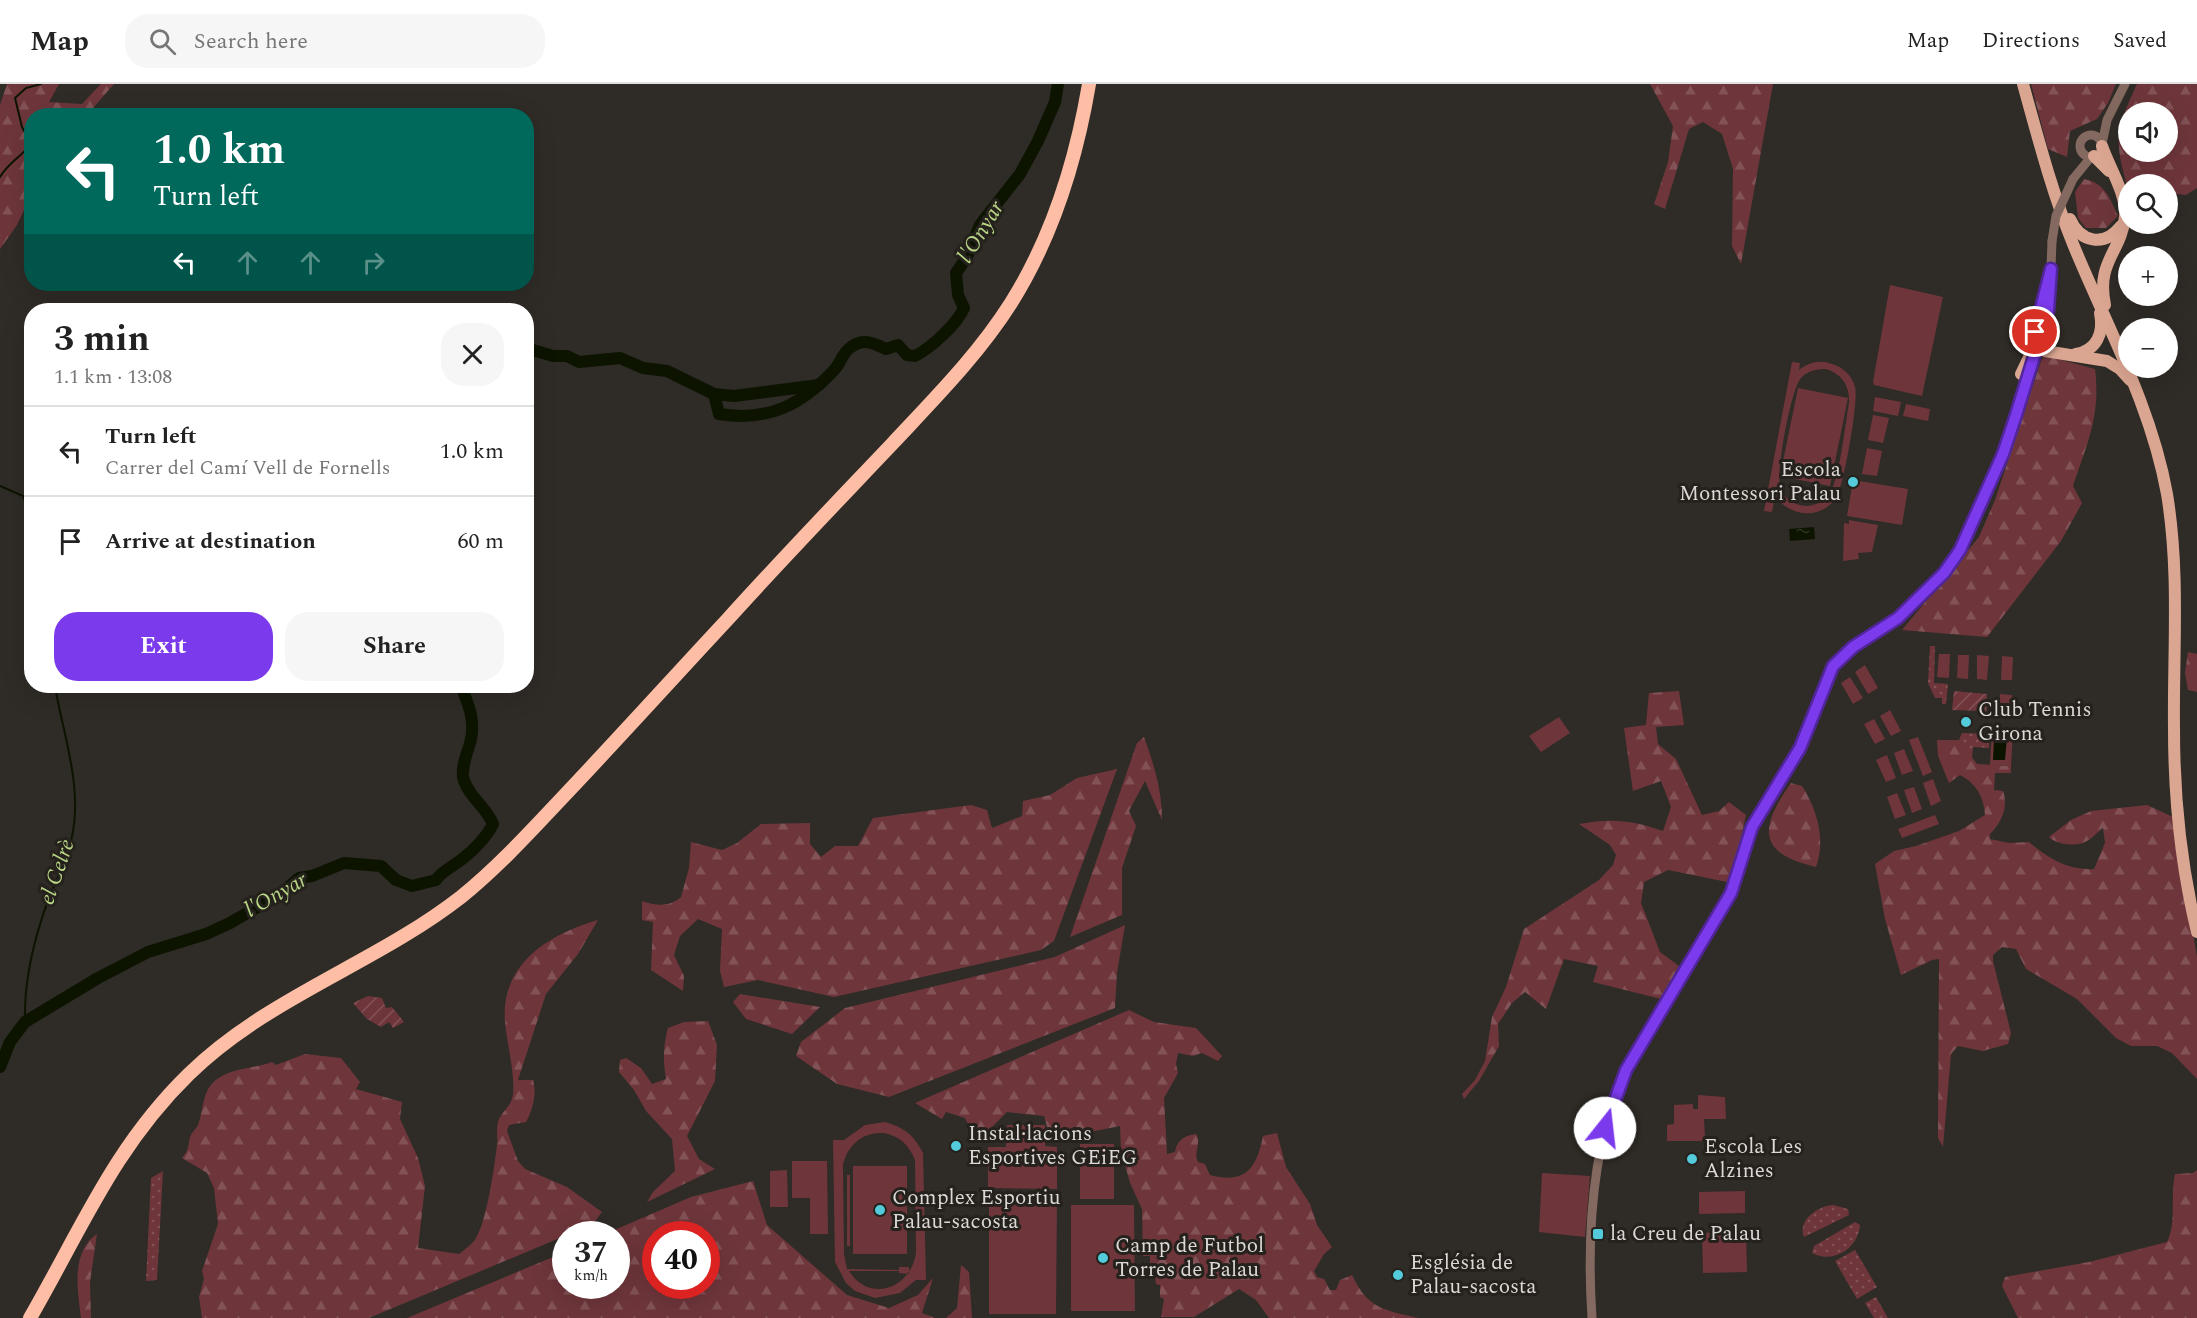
<!DOCTYPE html>
<html lang="en">
<head>
<meta charset="utf-8">
<style>
  :root { --surface:#fff; --page:#f6f6f6; --text:#222; --muted:#767676; --line:#e0e0e0; --accent:#7c3aed }
  body { margin:0; font-family:Spectral,serif; background:var(--page); color:var(--text); height:100vh; display:flex; flex-direction:column; font-size:22px; white-space:nowrap }
  * { box-sizing:border-box; margin:0 }
  p { font-size:20px; color:var(--muted) }
  .icon { flex:none; width:33px; height:33px; fill:none; stroke:currentColor; stroke-width:2; stroke-linecap:round; stroke-linejoin:round }
  .map { position:relative; flex:1; overflow:hidden }
  .side { position:absolute; left:24px; top:219px; width:510px; height:390px; display:flex; flex-direction:column; background:var(--surface); border-radius:24px; box-shadow:0 6px 24px #0002 }
  .side>* { flex:none }
  .hud { position:absolute; left:24px; top:24px; width:510px; height:183px; border-radius:24px; box-shadow:0 6px 24px #0002; background:#00695c; color:#fff; overflow:hidden }
  .buttons { position:absolute; left:2118px; top:18px; display:grid; gap:12px }
  .buttons a { display:grid; place-items:center; width:60px; height:60px; border-radius:50%; background:var(--surface); box-shadow:0 6px 24px #0002; font-size:30px }
  .speed { position:absolute; left:552px; top:1137px; display:flex; gap:12px; font-size:30px; font-weight:700; text-align:center }
  .speed>* { display:grid; place-content:center; width:78px; height:78px; border-radius:50%; background:var(--surface); box-shadow:0 6px 24px #0002; line-height:1 }
  .speed small { font-size:15px; font-weight:400 }
  .speed .limit { border:9px solid #d22; background:#fff; color:#111 }
  .pin { position:absolute; display:grid; place-items:center; width:51px; height:51px; color:#fff; margin:-26px; border:3px solid #fff; border-radius:50%; box-shadow:0 2px 6px #0007 }
  .me { position:absolute; width:66px; margin:-33px; rotate:16deg; stroke-linejoin:round; filter:drop-shadow(0 0 4px #0008) }
  .turn { display:flex; align-items:center; gap:21px; height:126px; padding:0 30px; font-size:27px }
  .turn .icon { width:78px; height:78px; stroke-width:2.5 }
  .turn b { display:block; font-size:42px; line-height:51px }
  .lanes { display:flex; align-items:center; height:57px; padding:0 30px; background:#0003; justify-content:center; gap:30px; direction:ltr }
  .lanes .off { opacity:.35 }
  .round { display:grid; place-items:center; flex:none; width:63px; height:63px; border-radius:24px; background:var(--page) }
  .headline { display:flex; align-items:center; justify-content:space-between; height:102px; padding:0 30px }
  h1 { font-size:36px; font-weight:700; line-height:45px }
  .button { display:flex; gap:12px; margin-top:auto; padding:12px 30px }
  .button a { flex:1; height:69px; border-radius:24px; background:var(--accent); color:#fff; font-size:24px; font-weight:700; line-height:69px; text-align:center }
  .button a+a { background:var(--page); color:var(--text) }
  ul { padding:0; list-style:none }
  li { display:flex; align-items:center; gap:18px; height:90px; padding:0 30px; border-top:2px solid var(--line) }
  li div { flex:1 }
  li b { display:block; font-size:22px }
  li em { font-style:normal }
  header { display:flex; align-items:center; gap:36px; box-sizing:border-box; height:84px; padding:0 30px; background:var(--surface); border-bottom:2px solid var(--line) }
  header strong { font-size:28px }
  nav { display:flex; gap:33px; margin-inline-start:auto; font-size:21px }
  .search { width:420px; height:54px; background:var(--page); display:flex; align-items:center; gap:15px; box-sizing:border-box; padding:0 21px; border-radius:24px; color:var(--muted); font-size:22px }
  .map>svg:first-child { display:block }
  .grass { fill:url(#grass-dots) }
  .forest { fill:url(#forest-firs); fill-rule:evenodd }
  .park { fill:#6e363b; fill-rule:evenodd }
  .garden { fill:url(#garden-furrows) }
  .water { fill:url(#water-ripples) }
  .lines { fill:none; stroke-linecap:round; stroke-linejoin:round }
  .stream { stroke:#0c1400; stroke-width:2 }
  .river { stroke:#0c1400; stroke-width:12 }
  .minor { stroke:#83695f; stroke-width:9 }
  .major { stroke:#dba691; stroke-width:12 }
  .highway { stroke:#febea5; stroke-width:14 }
  .minor-bridge { stroke:#83695f; stroke-width:9 }
  .route-casing { stroke:#51269a; stroke-width:15 }
  .route { stroke:#7c3aed; stroke-width:10 }
  .poi-dot { fill:#53cbdb; stroke:#25211c; stroke-width:2 }
  .labels { text-anchor:middle; dominant-baseline:central; stroke-width:6; stroke-linejoin:round; paint-order:stroke }
  .poi-label { font-size:21px; fill:#dbd8d5; stroke:#25211c; text-anchor:start }
  .water-label { font-size:22px; font-style:italic; fill:#b8d685; stroke:#25211c }
</style>
</head>
<body>
<header>
<strong>Map</strong>
<div class="search"><svg class="icon" aria-label="search" viewBox="0 0 24 24"><circle cx="10" cy="10" r="6"/><path d="M15 15l6 6"/></svg>Search here</div>
<nav><a>Map</a><a>Directions</a><a>Saved</a></nav>
</header>
<div class="map">
<svg width="2197" height="1234" viewBox="0 0 2197 1234">
  <defs>
    <pattern id="grass-dots" width="8" height="8" patternUnits="userSpaceOnUse" patternTransform="scale(1.5)"><rect width="8" height="8" fill="#6e363b"/><path d="M2 2h.1M6 6h.1" fill="none" stroke="#825256" stroke-width="1.8" stroke-linecap="round"/></pattern>
    <pattern id="forest-firs" width="22" height="20" patternUnits="userSpaceOnUse" patternTransform="scale(1.5)"><rect width="22" height="20" fill="#6e363b"/><path d="M5 1l3.5 6h-7zM16 11l3.5 6h-7z" fill="#825256"/></pattern>
    <pattern id="garden-furrows" width="10" height="10" patternUnits="userSpaceOnUse" patternTransform="scale(1.5)"><rect width="10" height="10" fill="#6e363b"/><path d="M-1 1l2-2M0 10L10 0M9 11l2-2" fill="none" stroke="#825256"/></pattern>
    <pattern id="water-ripples" width="26" height="14" patternUnits="userSpaceOnUse" patternTransform="scale(1.5)"><rect width="26" height="14" fill="#0c1400"/><path d="M2 4q2-2 4 0t4 0M15 11q2-2 4 0t4 0" fill="none" stroke="#2f3524"/></pattern>
  </defs>
  <rect width="100%" height="100%" fill="#2f2b26"/>
  <g class="grass">
    <path d="M 1930,562 L 1935,562 L 1934,599 L 1948,600 L 1946,620 L 1942,620 L 1942,614 L 1935,614 L 1928,599 Z"/>
    <path d="M 1962,649 L 1989,650 L 1989,664 L 1973,663 L 1972,674 L 1959,656 Z"/>
    <path d="M 163,1087 L 157,1196 L 146,1197 L 151,1094 Z"/>
    <path d="M 1833,1121 L 1848,1125 L 1849,1131 L 1804,1153 C 1797,1136 1818,1122 1833,1121 Z"/>
    <path d="M 1855,1138 L 1860,1141 C 1858,1165 1833,1180 1812,1169 L 1814,1162 Z"/>
    <path d="M 1855,1166 L 1877,1203 L 1857,1215 L 1835,1177 Z"/>
    <path d="M 1876,1213 L 1888,1234 L 1874,1234 L 1865,1219 Z"/>
  </g>
  <g class="forest">
    <path d="M 7,0 L 59,0 L 49,18 L 82,20 L 101,0 L 114,0 L 87,31 L 32,32 L 31,111 L 17,141 L 0,165 L 0,21 Z"/>
    <path d="M 1650,0 L 1773,0 L 1741,180 L 1732,162 L 1733,85 L 1722,50 L 1703,38 L 1689,45 L 1665,125 L 1654,120 L 1668,78 L 1673,42 Z"/>
    <path d="M 2031,0 L 2116,0 L 2108,19 L 2097,35 L 2070,47 L 2067,73 L 2048,65 Z"/>
    <path d="M 2137,0 L 2197,0 L 2197,104 L 2186,111 L 2168,109 L 2168,100 L 2128,100 L 2128,105 C 2114,55 2115,47 2137,0 ZM 2128,28 L 2168,28 L 2168,68 L 2128,68 Z"/>
    <path d="M 2084,95 C 2105,99 2110,114 2118,132 L 2106,144 L 2086,144 L 2078,134 L 2075,108 Z"/>
    <path d="M 2043,271 L 2095,285 C 2101,331 2087,360 2073,402 L 2082,419 L 2061,457 L 1987,553 L 1902,546 L 1979,453 L 1995,416 Z"/>
    <path d="M 2188,568 L 2197,570 L 2197,608 L 2188,606 L 2185,589 Z"/>
    <path d="M 1679,607 L 1684,641 L 1656,643 L 1658,660 L 1676,675 L 1702,731 L 1719,727 L 1729,718 L 1746,731 L 1737,774 L 1727,798 L 1668,786 L 1644,798 L 1641,819 L 1660,868 L 1679,882 L 1661,915 L 1593,898 L 1598,882 L 1564,875 L 1546,925 L 1525,908 L 1512,919 L 1498,940 L 1499,962 L 1479,997 L 1464,1015 L 1462,1010 L 1475,996 L 1485,977 L 1492,933 L 1506,903 L 1524,845 L 1599,796 L 1613,781 L 1616,771 L 1610,761 L 1579,740 C 1611,734 1633,736 1663,747 L 1671,723 L 1661,697 L 1633,707 L 1624,644 L 1646,641 L 1649,609 Z"/>
    <path d="M 1144,653 C 1154,681 1162,706 1162,736 L 1145,697 L 1129,727 L 1136,742 L 1122,784 L 1122,831 L 1070,853 L 1137,659 Z"/>
    <path d="M 1937,656 L 1959,656 L 1977,680 L 2011,682 L 2011,689 L 1995,689 L 1994,706 L 2003,707 C 2009,723 2001,739 1990,750 L 1990,755 L 2009,759 L 2029,758 C 2047,774 2069,787 2094,785 L 2105,759 L 2103,744 C 2098,747 2093,754 2087,757 C 2077,763 2057,761 2049,753 L 2071,736 L 2091,727 L 2147,721 L 2173,733 L 2197,873 L 2197,995 L 2172,969 L 2157,962 L 2131,962 L 2116,954 L 2077,915 L 2026,885 L 2016,865 L 2002,863 L 1993,871 L 1993,877 L 2011,949 L 2008,960 L 1983,967 L 1958,962 L 1951,970 L 1943,1063 L 1938,1054 L 1939,875 L 1932,876 L 1901,891 L 1885,835 L 1875,780 L 1894,767 L 1916,762 L 1959,747 L 1985,731 C 1984,713 1976,699 1960,691 L 1949,699 L 1938,672 Z"/>
    <path d="M 1117,685 L 1054,857 L 1041,866 L 834,913 L 758,896 L 724,903 L 720,887 L 722,845 L 698,835 L 680,852 L 674,871 L 684,892 L 683,907 L 651,886 L 653,838 L 642,836 L 642,817 C 656,822 670,823 681,813 L 689,784 L 691,758 L 722,766 L 737,759 L 761,740 L 810,739 L 810,760 L 821,773 L 835,762 L 858,762 L 873,734 L 971,721 L 987,726 L 992,744 L 1022,732 L 1023,717 L 1050,711 L 1077,694 Z"/>
    <path d="M 1791,699 L 1802,702 C 1817,725 1826,756 1816,783 C 1756,769 1760,743 1791,699 Z"/>
    <path d="M 598,836 L 578,870 L 546,910 L 518,996 L 533,996 C 537,1009 533,1025 526,1038 L 509,1041 L 507,1047 L 518,1077 L 525,1085 L 567,1103 L 602,1128 L 593,1140 L 369,1234 L 202,1234 L 199,1213 L 204,1195 L 202,1187 L 218,1140 L 214,1104 L 207,1089 L 182,1074 C 189,1066 188,1062 190,1053 C 192,1048 196,1045 198,1041 C 205,1022 201,1003 222,992 C 237,984 256,984 272,978 L 276,981 L 305,970 L 341,974 L 360,998 L 356,1005 L 402,1018 L 400,1035 L 418,1074 L 425,1102 L 418,1164 L 459,1170 C 465,1165 472,1161 476,1154 C 487,1135 494,1085 497,1061 C 498,1054 496,1045 498,1038 C 501,1028 511,1023 513,1011 C 515,988 507,960 505,938 C 500,880 549,850 598,836 Z"/>
    <path d="M 1125,841 L 1117,889 L 1115,924 L 889,1013 L 837,1000 L 796,972 L 801,958 L 845,924 L 1055,873 Z"/>
    <path d="M 740,910 L 820,923 L 792,950 L 746,935 L 733,918 Z"/>
    <path d="M 1129,926 L 1154,938 L 1196,944 L 1222,972 L 1218,977 L 1202,969 L 1193,972 L 1178,969 L 1176,980 L 1178,989 L 1164,1014 L 1167,1070 L 1175,1068 C 1178,1055 1184,1052 1196,1050 C 1202,1058 1193,1069 1198,1078 L 1205,1080 L 1210,1091 C 1246,1101 1257,1083 1263,1052 L 1277,1049 L 1286,1083 L 1310,1120 L 1317,1141 L 1332,1163 L 1324,1170 L 1314,1187 L 1317,1193 L 1324,1195 L 1330,1206 L 1336,1206 L 1340,1196 L 1352,1191 C 1368,1225 1384,1226 1418,1234 L 1269,1234 L 1256,1216 L 1239,1205 L 1194,1233 L 1161,1233 L 1164,1215 L 1160,1213 L 1160,1201 L 1156,1200 L 1155,1194 L 1150,1194 L 1150,1172 L 1143,1172 L 1142,1125 L 1130,1099 L 1121,1066 L 1120,1042 L 1075,1051 L 1049,1050 L 1044,1032 L 1007,1028 L 985,1050 L 970,1044 L 965,1034 L 946,1028 L 942,1035 L 915,1019 Z"/>
    <path d="M 708,937 L 717,961 L 715,997 L 687,1052 L 699,1075 L 715,1085 L 647,1118 L 653,1108 L 675,1087 L 672,1055 L 646,1027 L 634,1006 L 619,988 L 620,976 L 626,974 L 641,984 L 652,1000 L 666,995 C 663,976 663,963 668,944 L 684,938 Z"/>
    <path d="M 2197,1086 L 2197,1234 L 2018,1234 L 2002,1202 L 2005,1193 L 2089,1178 L 2167,1158 C 2177,1138 2170,1113 2175,1090 L 2193,1089 Z"/>
    <path d="M 753,1097 L 767,1141 L 847,1211 L 889,1224 L 918,1211 L 933,1194 L 922,1229 L 935,1234 L 407,1234 L 565,1168 L 566,1202 L 616,1202 L 616,1150 L 605,1150 L 691,1113 ZM 656,1150 L 706,1150 L 706,1202 L 656,1202 Z"/>
    <path d="M 97,1150 L 90,1198 L 91,1234 L 81,1234 C 78,1208 70,1168 97,1150 Z"/>
    <path d="M 961,1181 L 969,1188 L 972,1234 L 946,1234 L 957,1224 Z"/>
  </g>
  <g class="park">
    <path d="M 1890,201 L 1943,213 L 1922,312 L 1874,301 L 1873,298 Z"/>
    <path d="M 1792,278 L 1800,279 L 1799,286 C 1808,279 1818,276 1829,279 C 1842,282 1852,291 1855,303 C 1859,316 1844,400 1837,412 C 1822,437 1790,433 1775,412 L 1772,428 L 1764,427 ZM 1826,285 C 1842,290 1850,302 1849,319 C 1845,340 1840,393 1830,409 C 1817,429 1786,425 1780,402 C 1776,387 1791,305 1801,294 C 1807,287 1816,285 1826,285 Z"/>
    <path d="M 1798,304 L 1848,314 L 1830,402 L 1780,392 Z"/>
    <path d="M 1875,313 L 1901,318 L 1898,332 L 1873,327 Z"/>
    <path d="M 1906,320 L 1930,325 L 1928,337 L 1903,332 Z"/>
    <path d="M 1873,331 L 1889,334 L 1883,359 L 1868,356 Z"/>
    <path d="M 1867,364 L 1882,367 L 1877,392 L 1862,390 Z"/>
    <path d="M 1853,396 L 1908,405 L 1902,441 L 1847,432 Z"/>
    <path d="M 1849,436 L 1878,441 L 1872,468 L 1858,469 L 1859,475 L 1843,477 L 1844,439 L 1849,440 Z"/>
    <path d="M 1939,570 L 1950,570 L 1949,594 L 1937,593 Z"/>
    <path d="M 1958,571 L 1969,571 L 1968,595 L 1957,594 Z"/>
    <path d="M 1977,571 L 1989,572 L 1987,596 L 1977,595 Z"/>
    <path d="M 2002,572 L 2013,573 L 2012,596 L 2001,596 Z"/>
    <path d="M 1865,581 L 1878,604 L 1868,610 L 1855,588 Z"/>
    <path d="M 1850,593 L 1863,614 L 1853,620 L 1841,599 Z"/>
    <path d="M 2000,610 L 2012,611 L 2010,634 L 1999,634 Z"/>
    <path d="M 1890,626 L 1901,647 L 1891,652 L 1880,632 Z"/>
    <path d="M 1559,633 L 1570,649 L 1541,668 L 1529,652 Z"/>
    <path d="M 1874,635 L 1885,655 L 1875,660 L 1864,640 Z"/>
    <path d="M 1992,645 L 2013,646 L 2011,682 L 1990,681 Z"/>
    <path d="M 1918,653 L 1932,688 L 1923,692 L 1909,656 Z"/>
    <path d="M 1904,665 L 1913,687 L 1902,691 L 1894,669 Z"/>
    <path d="M 1887,671 L 1896,694 L 1886,698 L 1876,676 Z"/>
    <path d="M 1933,695 L 1941,717 L 1931,722 L 1923,699 Z"/>
    <path d="M 1914,703 L 1922,725 L 1912,729 L 1904,706 Z"/>
    <path d="M 1897,709 L 1906,731 L 1895,735 L 1887,713 Z"/>
    <path d="M 1935,731 L 1939,740 L 1902,754 L 1898,745 Z"/>
    <path d="M 1698,1011 L 1725,1013 L 1726,1035 L 1704,1035 L 1705,1054 L 1701,1057 L 1667,1057 L 1667,1041 L 1674,1040 L 1674,1021 L 1693,1020 L 1693,1025 L 1698,1025 Z"/>
    <path d="M 885,1038 C 905,1044 914,1051 923,1069 L 926,1196 L 916,1196 L 900,1209 L 875,1214 L 855,1207 L 846,1199 L 835,1178 L 833,1056 L 844,1056 L 865,1041 ZM 884,1049 C 900,1052 909,1061 915,1076 L 916,1169 C 911,1204 870,1220 849,1187 L 899,1187 L 899,1189 L 909,1190 L 909,1183 L 899,1183 L 899,1186 L 847,1185 L 844,1170 L 843,1081 C 848,1060 863,1048 884,1049 Z"/>
    <path d="M 1007,1041 L 1045,1041 L 1045,1062 L 1057,1063 L 1057,1105 L 988,1104 L 988,1063 L 1006,1063 Z"/>
    <rect x="1080" y="1060" width="34" height="55"/>
    <path d="M 792,1077 L 827,1077 L 828,1150 L 810,1150 L 810,1114 L 792,1114 Z"/>
    <rect x="853" y="1082" width="54" height="88"/>
    <path d="M 787,1086 L 788,1123 L 770,1123 L 770,1087 Z"/>
    <path d="M 1542,1089 L 1590,1092 L 1585,1153 L 1539,1148 Z"/>
    <rect x="847" y="1091" width="3" height="71"/>
    <path d="M 1745,1107 L 1745,1129 L 1699,1130 L 1699,1108 Z"/>
    <path d="M 989,1113 L 1057,1113 L 1056,1230 L 989,1230 Z"/>
    <path d="M 1071,1121 L 1134,1121 L 1135,1227 L 1071,1227 Z"/>
    <path d="M 1746,1147 L 1747,1188 L 1703,1189 L 1702,1149 Z"/>
  </g>
  <g class="garden">
    <path d="M 1954,607 L 1987,610 L 1986,635 L 1983,635 L 1983,627 L 1952,626 Z"/>
    <path d="M 368,912 L 382,914 L 386,924 L 392,923 L 404,938 L 393,944 L 389,938 L 381,943 L 367,935 L 353,919 Z"/>
  </g>
  <g class="water">
    <path d="M 1814,443 L 1815,455 L 1790,457 L 1789,445 Z"/>
    <path d="M 1994,653 L 2007,653 L 2005,676 L 1993,676 Z"/>
  </g>
  <g class="lines">
    <g class="stream">
      <path d="M 0,93 C 8,79 21,73 31,60 L 22,43 L 15,14 L 26,4 L 41,0"/>
      <path d="M 0,402 L 23,412 L 32,435"/>
      <path d="M 25,938 C 24,903 31,868 42,834 C 50,808 64,783 71,757 C 84,705 63,651 55,602"/>
    </g>
    <g class="river">
      <path d="M 526,264 L 553,272 L 567,272 L 579,278 L 620,274 L 643,284 L 667,287 L 714,310 L 719,330 C 768,338 802,321 835,285 C 841,278 843,268 851,263 C 864,254 873,259 886,265 L 898,261 L 907,271 L 915,272 C 931,264 957,240 964,224 L 958,211 L 956,189 L 967,173 L 980,141 L 1020,90 L 1038,57 L 1055,18 L 1058,0"/>
      <path d="M 714,310 L 734,312 L 819,301"/>
      <path d="M 0,983 L 10,958 L 25,938 L 98,894 L 148,868 L 206,850 L 230,839 L 280,810 L 299,794 L 312,792 L 344,779 L 381,782 L 396,796 L 412,802 L 436,796 C 442,787 449,785 458,778 C 470,770 487,753 493,740 C 486,723 467,711 463,693 C 461,677 472,662 472,647 C 473,626 466,619 462,602"/>
    </g>
    <g class="minor">
      <circle cx="2091" cy="62" r="11"/>
      <path d="M 2102,60 L 2107,36 L 2125,0"/>
      <path d="M 2073,95 L 2091,73"/>
      <path d="M 2043,244 L 2050,211 L 2052,157"/>
      <path d="M 1592,1234 C 1587,1157 1591,1075 1618,1003 L 1731,809 L 1752,743 L 1800,664 L 1833,582 L 1853,563 L 1898,534 L 1944,489 L 1960,466 L 2006,361 L 2030,282"/>
    </g>
    <g class="major">
      <path d="M 2023,0 C 2038,54 2052,108 2073,160 C 2107,243 2151,321 2167,410 C 2180,489 2173,566 2174,645 C 2174,713 2181,782 2197,848"/>
      <path d="M 2102,62 C 2109,83 2127,110 2125,133 C 2121,169 2096,177 2105,221"/>
      <path d="M 2094,72 L 2109,87"/>
      <path d="M 2070,135 C 2080,158 2104,164 2121,142"/>
      <path d="M 2037,262 L 2045,267 L 2107,277 L 2120,285 L 2130,296"/>
      <path d="M 2037,262 L 2036,257 L 2042,225"/>
      <path d="M 2076,270 C 2097,266 2104,249 2100,229"/>
      <path d="M 2021,290 L 2033,265 L 2043,260"/>
    </g>
    <path class="highway" d="M 30,1234 C 81,1146 114,1063 189,990 C 268,913 375,880 461,813 C 498,783 530,748 562,714 C 618,655 672,595 727,536 C 781,476 837,418 893,359 C 935,314 978,271 1011,219 C 1053,152 1076,77 1089,0"/>
    <path class="minor-bridge" d="M 2052,157 L 2056,132 L 2073,95"/>
  </g>
  <g class="lines">
    <defs>
      <path id="route" d="M 1605,1044 L 1626,986 L 1731,809 L 1752,743 L 1800,664 L 1833,582 L 1853,563 L 1898,534 L 1944,489 L 1960,466 L 2003,370 L 2016,331 L 2048,227 L 2051,185 L 2035,248"/>
    </defs>
    <use href="#route" class="route-casing"/>
    <use href="#route" class="route"/>
  </g>
  <g class="poi-dot">
    <circle cx="1853" cy="398" r="6"/>
    <circle cx="1966" cy="638" r="6"/>
    <circle cx="956" cy="1062" r="6"/>
    <circle cx="1692" cy="1075" r="6"/>
    <circle cx="880" cy="1126" r="6"/>
    <rect x="1592" y="1144" width="12" height="12" rx="3"/>
    <circle cx="1103" cy="1174" r="6"/>
    <circle cx="1398" cy="1191" r="6"/>
  </g>
  <g class="labels">
    <g class="poi-label">
      <text x="1841" y="386" text-anchor="end">Escola<tspan x="1841" dy="24">Montessori Palau</tspan></text>
      <text x="1978" y="626">Club Tennis<tspan x="1978" dy="24">Girona</tspan></text>
      <text x="968" y="1050">Instal·lacions<tspan x="968" dy="24">Esportives GEiEG</tspan></text>
      <text x="1704" y="1063">Escola Les<tspan x="1704" dy="24">Alzines</tspan></text>
      <text x="892" y="1114">Complex Esportiu<tspan x="892" dy="24">Palau-sacosta</tspan></text>
      <text x="1610" y="1150">la Creu de Palau</text>
      <text x="1115" y="1162">Camp de Futbol<tspan x="1115" dy="24">Torres de Palau</tspan></text>
      <text x="1410" y="1179">Església de<tspan x="1410" dy="24">Palau-sacosta</tspan></text>
    </g>
    <g class="water-label">
      <text transform="translate(981 148) rotate(-59)">l'Onyar</text>
      <text transform="translate(57 788) rotate(-71)">el Celrè</text>
      <text transform="translate(276 811) rotate(-30)">l'Onyar</text>
    </g>
  </g>
</svg>
<div class="buttons">
<a><svg class="icon" aria-label="sound" viewBox="0 0 24 24"><path d="M4 9h4l5-4v14l-5-4H4zM17 9q2 3 0 6"/></svg></a>
<a><svg class="icon" aria-label="search" viewBox="0 0 24 24"><circle cx="10" cy="10" r="6"/><path d="M15 15l6 6"/></svg></a>
<a>+</a>
<a>−</a>
</div>
<div class="speed"><div>37<small>km/h</small></div><div class="limit">40</div></div>
<div class="pin" style="left:2035px;top:248px;background:#d93025"><svg class="icon" aria-label="arrive" viewBox="0 0 24 24"><path d="M6 21V4h12l-3 4 3 4H6"/></svg></div>
<svg class="me" style="left:1605px;top:1044px" viewBox="-20 -20 40 40"><circle r="19" fill="#fff"/><path d="M0-13L10 11 0 6-10 11z" fill="#7c3aed"/></svg>
<div class="hud">
<div class="turn"><svg class="icon" aria-label="left" viewBox="0 0 24 24"><path d="M17 20v-9H6M10 6l-5 5 5 5"/></svg><div><b>1.0 km</b>Turn left</div></div>
<div class="lanes"><svg class="icon" aria-label="left" viewBox="0 0 24 24"><path d="M17 20v-9H6M10 6l-5 5 5 5"/></svg><svg class="icon off" aria-label="ahead" viewBox="0 0 24 24"><path d="M12 20V5M6 11l6-6 6 6"/></svg><svg class="icon off" aria-label="ahead" viewBox="0 0 24 24"><path d="M12 20V5M6 11l6-6 6 6"/></svg><svg class="icon off" aria-label="right" viewBox="0 0 24 24"><path d="M7 20v-9h11M14 6l5 5-5 5"/></svg></div>
</div>
<section class="side">
<div class="headline"><div><h1>3 min</h1><p>1.1 km · 13:08</p></div><a class="round"><svg class="icon" aria-label="close" viewBox="0 0 24 24"><path d="M6 6l12 12M18 6L6 18"/></svg></a></div>
<ul>
<li><svg class="icon" aria-label="left" viewBox="0 0 24 24"><path d="M17 20v-9H6M10 6l-5 5 5 5"/></svg><div><b>Turn left</b><p>Carrer del Camí Vell de Fornells</p></div><em>1.0 km</em></li>
<li><svg class="icon" aria-label="arrive" viewBox="0 0 24 24"><path d="M6 21V4h12l-3 4 3 4H6"/></svg><div><b>Arrive at destination</b></div><em>60 m</em></li>
</ul>
<div class="button"><a>Exit</a><a>Share</a></div>
</section>
</div>
</body>
</html>
